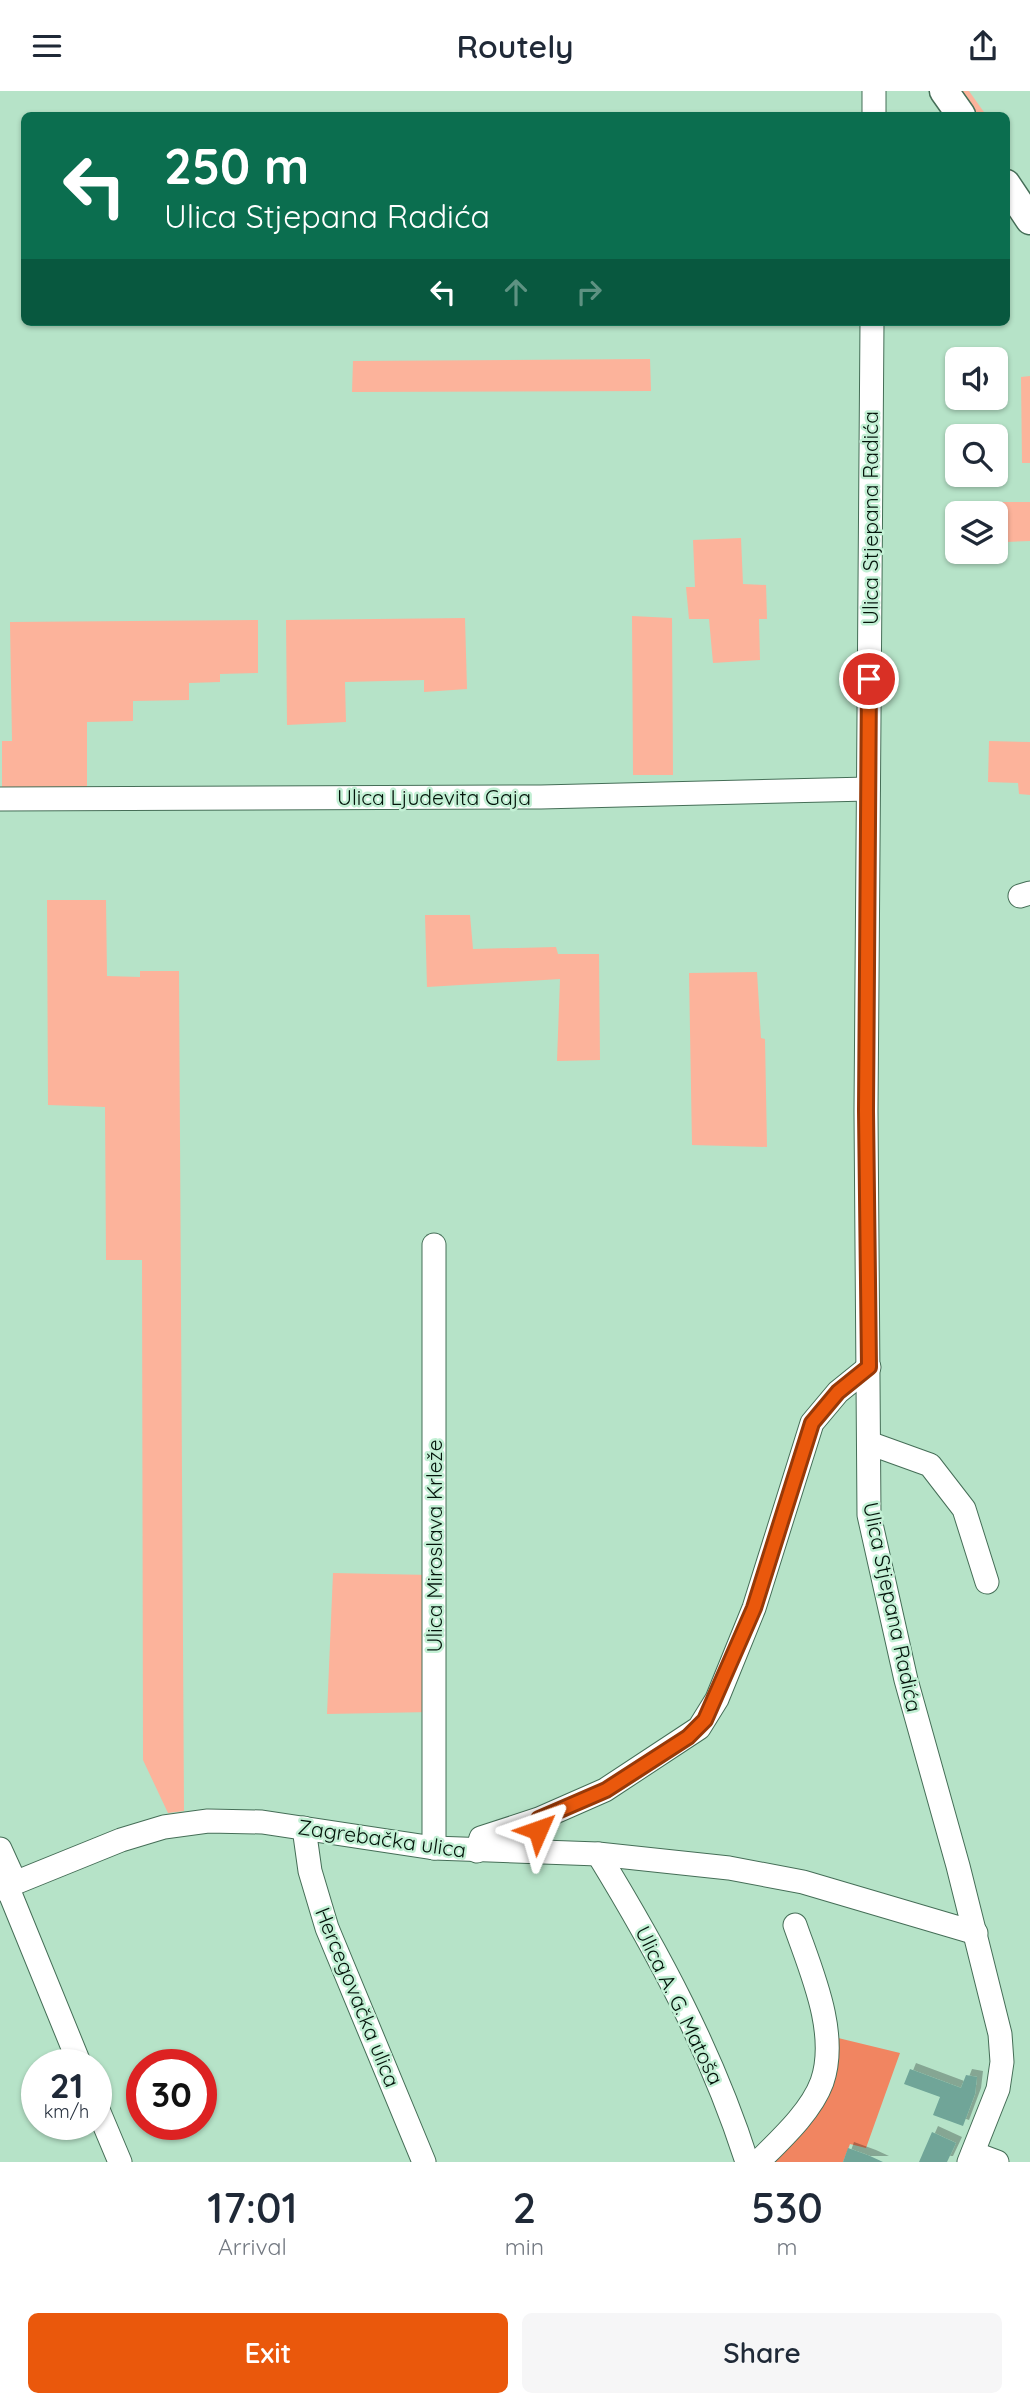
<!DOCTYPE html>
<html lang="en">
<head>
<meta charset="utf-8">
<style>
  :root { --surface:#fff; --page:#f6f6f7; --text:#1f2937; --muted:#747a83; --accent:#ea580c }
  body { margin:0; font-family:Quicksand,sans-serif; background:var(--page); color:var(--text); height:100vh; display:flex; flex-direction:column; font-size:26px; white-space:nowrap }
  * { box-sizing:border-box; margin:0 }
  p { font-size:23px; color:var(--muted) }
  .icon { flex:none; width:38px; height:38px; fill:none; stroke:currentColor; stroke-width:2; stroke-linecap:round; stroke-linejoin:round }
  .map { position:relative; height:2071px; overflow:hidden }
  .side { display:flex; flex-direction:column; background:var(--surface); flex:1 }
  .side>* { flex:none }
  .guide { position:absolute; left:21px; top:21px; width:989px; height:214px; border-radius:10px; box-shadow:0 2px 5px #0004; background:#0b6e4f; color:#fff; overflow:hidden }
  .tools { position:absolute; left:945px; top:256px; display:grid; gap:14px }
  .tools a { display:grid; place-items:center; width:63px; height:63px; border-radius:10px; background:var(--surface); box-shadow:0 2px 5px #0004; font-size:35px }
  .speed { position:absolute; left:21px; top:1958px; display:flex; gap:14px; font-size:35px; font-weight:700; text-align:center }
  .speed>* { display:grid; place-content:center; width:91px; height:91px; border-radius:50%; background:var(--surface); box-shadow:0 2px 5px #0004; line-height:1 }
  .speed small { font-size:18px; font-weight:400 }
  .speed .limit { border:10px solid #d22; background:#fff; color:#111 }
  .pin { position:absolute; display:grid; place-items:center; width:60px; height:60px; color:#fff; margin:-30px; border:4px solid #fff; border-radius:50%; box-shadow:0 2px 7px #0007 }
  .me { position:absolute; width:77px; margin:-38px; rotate:47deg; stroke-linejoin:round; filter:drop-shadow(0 0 5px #0008) }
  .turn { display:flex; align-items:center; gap:24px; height:147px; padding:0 28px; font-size:32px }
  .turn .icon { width:91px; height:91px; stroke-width:2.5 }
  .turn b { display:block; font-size:49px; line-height:60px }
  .lanes { display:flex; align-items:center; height:66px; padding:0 28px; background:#0003; justify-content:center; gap:35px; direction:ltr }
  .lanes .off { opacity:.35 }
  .eta { display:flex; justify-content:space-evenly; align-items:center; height:119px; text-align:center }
  .eta b { font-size:42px; font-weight:600; line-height:49px }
  .button { display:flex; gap:14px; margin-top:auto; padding:14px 28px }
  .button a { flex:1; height:80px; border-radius:10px; background:var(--accent); color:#fff; font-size:28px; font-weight:600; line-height:80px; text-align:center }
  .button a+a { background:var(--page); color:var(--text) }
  header { display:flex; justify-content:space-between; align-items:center; height:91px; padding:0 28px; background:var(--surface); font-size:32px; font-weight:600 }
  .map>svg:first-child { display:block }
  .green { fill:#fcb39b }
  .forest { fill:#f18561 }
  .building { fill:#6fa598; filter:url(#shadow) }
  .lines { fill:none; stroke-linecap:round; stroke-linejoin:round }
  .minor-casing { stroke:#456e57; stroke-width:25 }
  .major-casing { stroke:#456e57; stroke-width:31 }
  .minor { stroke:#fff; stroke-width:23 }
  .major { stroke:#fff; stroke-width:28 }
  .route-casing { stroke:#983908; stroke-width:18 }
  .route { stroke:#ea580c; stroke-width:12 }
  .labels { text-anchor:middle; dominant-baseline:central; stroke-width:5; stroke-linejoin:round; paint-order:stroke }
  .street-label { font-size:21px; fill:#04140b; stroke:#c3f0d5 }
</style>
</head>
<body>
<header><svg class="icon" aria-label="menu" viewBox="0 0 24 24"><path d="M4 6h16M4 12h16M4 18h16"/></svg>Routely<svg class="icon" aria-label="share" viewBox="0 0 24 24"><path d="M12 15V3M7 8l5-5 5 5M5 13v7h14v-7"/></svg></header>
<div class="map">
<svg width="1030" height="2071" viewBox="0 0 1030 2071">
  <defs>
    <filter id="shadow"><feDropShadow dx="6" dy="-6" stdDeviation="0" flood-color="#0004"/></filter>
  </defs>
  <rect width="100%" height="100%" fill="#b6e3c8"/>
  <g class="green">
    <path d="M 955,0 L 969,0 L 986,24 L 972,24 Z"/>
    <path d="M 650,268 L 651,300 L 352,301 L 353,270 Z"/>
    <path d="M 1030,285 L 1030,372 L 1022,372 L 1021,286 Z"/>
    <path d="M 1002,411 L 1030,411 L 1030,450 L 1006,451 Z"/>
    <path d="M 741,447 L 743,493 L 766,494 L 767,528 L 759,528 L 760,569 L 713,572 L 709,528 L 689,528 L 686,496 L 695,496 L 693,449 Z"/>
    <path d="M 632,525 L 672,527 L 673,684 L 633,684 Z"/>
    <path d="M 465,527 L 467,598 L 424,601 L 424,589 L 345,591 L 346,631 L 287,634 L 286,529 Z"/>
    <path d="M 258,529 L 258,582 L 220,583 L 220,591 L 189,592 L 189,609 L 133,610 L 133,630 L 87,631 L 87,698 L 2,701 L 2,650 L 12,650 L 10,531 Z"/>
    <path d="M 989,650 L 1030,651 L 1030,704 L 1019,703 L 1018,692 L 988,691 Z"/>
    <path d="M 47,809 L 106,809 L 107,885 L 140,886 L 140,880 L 179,880 L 184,1720 L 168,1722 L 143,1669 L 142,1169 L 106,1169 L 105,1016 L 48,1014 Z"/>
    <path d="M 425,824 L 470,824 L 473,858 L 556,856 L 558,863 L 599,863 L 600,969 L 557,970 L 560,888 L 427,896 Z"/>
    <path d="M 757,881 L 761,947 L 765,948 L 767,1056 L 692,1054 L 689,882 Z"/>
    <path d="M 333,1482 L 431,1484 L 431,1621 L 327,1623 Z"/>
  </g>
  <path class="forest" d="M 834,1946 L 900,1962 L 866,2057 L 850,2053 L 843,2071 L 774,2071 Z"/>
  <g class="building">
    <path d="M 910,1978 L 961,1997 L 966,1984 L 977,1986 L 975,2003 L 963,2035 L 933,2024 L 940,2006 L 904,1993 Z"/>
    <path d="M 932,2041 L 956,2052 L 947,2071 L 919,2071 Z"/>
    <path d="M 848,2057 L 870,2065 L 883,2071 L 843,2071 Z"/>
  </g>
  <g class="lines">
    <defs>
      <g id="minor">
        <path d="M 874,24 L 874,0"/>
        <path d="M 872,231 L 866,1020 L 869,1424 L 906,1589 L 958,1775 L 1000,1943 L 1002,1971 L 998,1998 L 969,2071"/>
        <path d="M 0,708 L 541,706 L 868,698"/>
        <path d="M 1020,805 L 1030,802"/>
        <path d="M 434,1154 L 434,1757"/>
        <path d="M 869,1352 L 930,1374 L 964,1418 L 987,1491"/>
        <path d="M 304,1737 L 310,1780 L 327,1837 L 424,2071"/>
        <path d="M 0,1758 L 15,1791"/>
        <path d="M 477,1760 L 481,1747 L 539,1728 L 605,1699 L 699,1637 L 717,1608 L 754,1517 L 812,1332 L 838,1301 L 869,1276"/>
        <path d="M 598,1763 C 658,1861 712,1961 747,2071"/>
        <path d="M 7,1795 L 80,1974"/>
        <path d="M 0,1798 L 121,1749 L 164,1736 L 208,1730 L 262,1731 L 434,1757 L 598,1763 L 729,1777 L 803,1791 L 976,1842"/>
        <path d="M 96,2014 L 120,2071"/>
        <path d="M 973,2062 L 997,2071"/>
        <path d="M 758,2071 C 780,2049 811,2021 822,1991 C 839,1942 811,1880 795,1834"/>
      </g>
      <g id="major">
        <path d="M 944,0 L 961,24"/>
        <path d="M 1006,93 L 1030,129"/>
      </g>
    </defs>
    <use href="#minor" class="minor-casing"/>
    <use href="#major" class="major-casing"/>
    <use href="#minor" class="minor"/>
    <use href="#major" class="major"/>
  </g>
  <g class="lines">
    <defs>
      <path id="route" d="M 538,1739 L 539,1728 L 606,1699 L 688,1646 L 705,1629 L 754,1517 L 812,1332 L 838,1301 L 869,1276 L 866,1020 L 869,588"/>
    </defs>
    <use href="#route" class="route-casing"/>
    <use href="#route" class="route"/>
  </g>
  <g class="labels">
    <g class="street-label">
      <text transform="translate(870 427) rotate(-90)">Ulica Stjepana Radića</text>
      <text x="434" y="706">Ulica Ljudevita Gaja</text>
      <text transform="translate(434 1455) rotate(-90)">Ulica Miroslava Krleže</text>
      <text transform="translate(893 1516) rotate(78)">Ulica Stjepana Radića</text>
      <text transform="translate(382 1747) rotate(8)">Zagrebačka ulica</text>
      <text transform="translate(358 1906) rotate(68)">Hercegovačka ulica</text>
      <text transform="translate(680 1914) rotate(64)">Ulica A. G. Matoša</text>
    </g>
  </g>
</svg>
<div class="tools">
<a><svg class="icon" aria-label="sound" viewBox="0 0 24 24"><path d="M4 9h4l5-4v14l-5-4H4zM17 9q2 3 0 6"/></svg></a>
<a><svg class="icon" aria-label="search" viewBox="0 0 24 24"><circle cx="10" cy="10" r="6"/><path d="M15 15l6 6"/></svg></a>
<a><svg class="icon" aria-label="layers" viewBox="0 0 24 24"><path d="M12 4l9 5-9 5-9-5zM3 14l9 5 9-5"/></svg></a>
</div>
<div class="speed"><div>21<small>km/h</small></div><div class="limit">30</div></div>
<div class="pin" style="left:869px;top:588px;background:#d93025"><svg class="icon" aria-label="arrive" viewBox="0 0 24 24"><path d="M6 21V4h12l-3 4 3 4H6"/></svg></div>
<svg class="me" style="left:538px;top:1739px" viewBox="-20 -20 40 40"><path d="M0-17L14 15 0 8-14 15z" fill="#ea580c" stroke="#fff" stroke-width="4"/></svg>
<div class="guide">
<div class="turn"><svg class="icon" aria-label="left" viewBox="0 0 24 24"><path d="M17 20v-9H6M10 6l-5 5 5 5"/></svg><div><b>250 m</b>Ulica Stjepana Radića</div></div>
<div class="lanes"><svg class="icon" aria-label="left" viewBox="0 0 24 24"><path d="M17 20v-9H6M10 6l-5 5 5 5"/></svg><svg class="icon off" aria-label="ahead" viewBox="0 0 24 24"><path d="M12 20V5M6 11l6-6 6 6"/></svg><svg class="icon off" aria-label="right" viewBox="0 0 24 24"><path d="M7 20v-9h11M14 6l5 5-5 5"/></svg></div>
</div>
</div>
<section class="side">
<div class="eta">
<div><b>17:01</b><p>Arrival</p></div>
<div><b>2</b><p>min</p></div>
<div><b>530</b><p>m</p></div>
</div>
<div class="button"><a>Exit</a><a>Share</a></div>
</section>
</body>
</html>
